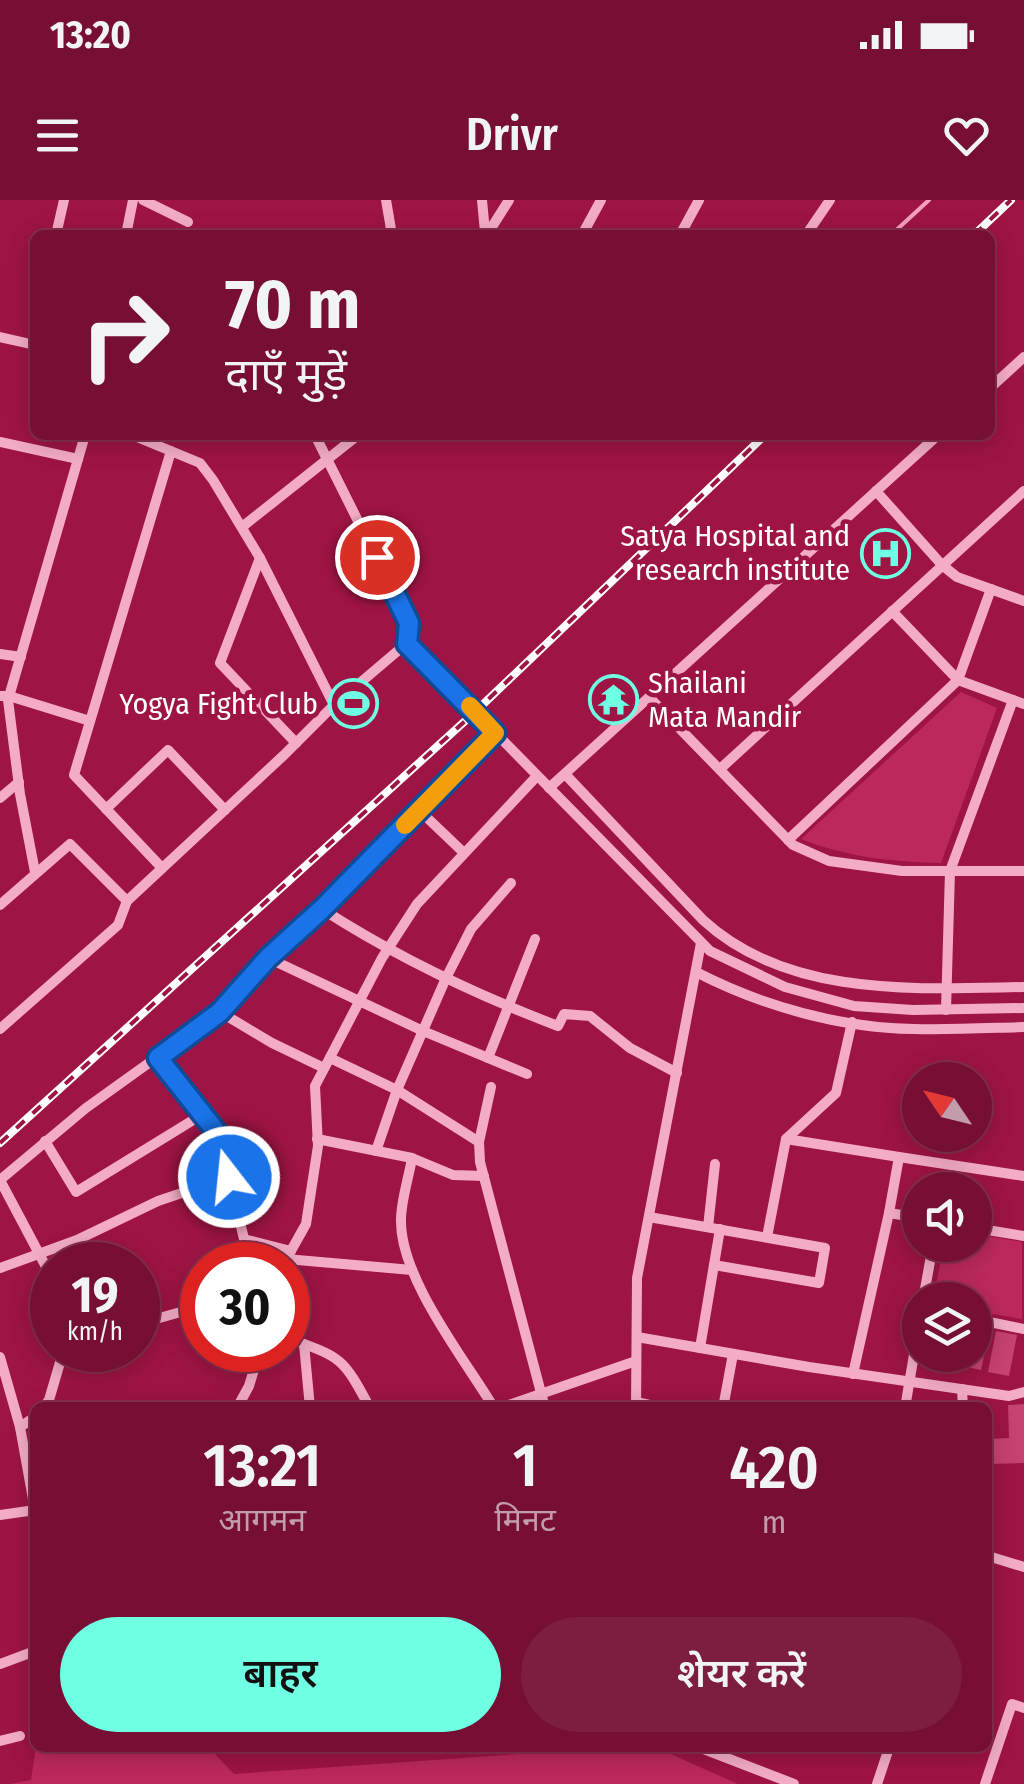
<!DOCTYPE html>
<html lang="hi">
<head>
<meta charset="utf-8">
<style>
  :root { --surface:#760f33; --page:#7d1d3f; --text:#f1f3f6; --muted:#c29cac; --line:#872f4e; --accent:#6fffe3 }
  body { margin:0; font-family:"Fira Sans Condensed","Noto Sans Devanagari",sans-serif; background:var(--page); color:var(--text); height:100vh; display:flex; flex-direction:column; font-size:38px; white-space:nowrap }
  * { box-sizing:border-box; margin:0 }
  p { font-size:32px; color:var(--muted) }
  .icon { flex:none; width:55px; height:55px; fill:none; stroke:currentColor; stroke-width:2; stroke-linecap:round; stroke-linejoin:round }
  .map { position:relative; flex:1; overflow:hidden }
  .details { position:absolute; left:30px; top:1202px; width:962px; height:350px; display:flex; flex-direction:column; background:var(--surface); border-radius:15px; box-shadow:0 5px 25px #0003,0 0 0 2px var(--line) }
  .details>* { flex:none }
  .top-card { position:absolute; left:30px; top:30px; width:965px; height:210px; border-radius:15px; box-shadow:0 5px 25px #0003,0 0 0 2px var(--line); background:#760f33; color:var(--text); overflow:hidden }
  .needle { width:65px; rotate:305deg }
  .tools { position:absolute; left:902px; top:862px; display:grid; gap:20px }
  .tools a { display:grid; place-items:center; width:90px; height:90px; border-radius:50%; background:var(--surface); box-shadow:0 5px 25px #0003,0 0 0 2px var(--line); font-size:50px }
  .speed { position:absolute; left:30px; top:1042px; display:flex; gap:20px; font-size:50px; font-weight:700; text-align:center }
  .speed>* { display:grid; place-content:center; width:130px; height:130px; border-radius:50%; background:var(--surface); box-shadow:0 5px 25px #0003,0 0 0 2px var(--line); line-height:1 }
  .speed small { font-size:25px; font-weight:400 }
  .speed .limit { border:15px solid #d22; background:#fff; color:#111 }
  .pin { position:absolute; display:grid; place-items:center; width:85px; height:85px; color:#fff; margin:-42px; border:5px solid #fff; border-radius:50%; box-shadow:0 2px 10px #0007 }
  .me { position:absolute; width:110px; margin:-55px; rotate:344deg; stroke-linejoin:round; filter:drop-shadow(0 0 8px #0008) }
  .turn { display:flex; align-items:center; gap:35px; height:210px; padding:0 30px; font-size:45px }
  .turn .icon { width:130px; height:130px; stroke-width:2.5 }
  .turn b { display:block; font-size:70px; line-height:85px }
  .eta { display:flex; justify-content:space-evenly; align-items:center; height:170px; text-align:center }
  .eta b { font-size:60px; font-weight:600; line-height:70px }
  .cta { display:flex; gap:20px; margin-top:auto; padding:20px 30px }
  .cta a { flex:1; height:115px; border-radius:60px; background:var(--accent); color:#111; font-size:40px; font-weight:600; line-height:115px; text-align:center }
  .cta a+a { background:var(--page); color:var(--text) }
  .status { display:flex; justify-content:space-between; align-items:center; height:70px; padding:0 50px; background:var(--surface); direction:ltr }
  .status svg { height:28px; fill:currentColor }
  header { display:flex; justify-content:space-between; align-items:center; height:130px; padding:0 30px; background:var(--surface); font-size:45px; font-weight:600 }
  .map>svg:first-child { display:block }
  .green { fill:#bc285d }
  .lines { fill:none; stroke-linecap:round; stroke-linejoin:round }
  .stream { stroke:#f69fbf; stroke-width:4 }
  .building { fill:#c64270 }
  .street { stroke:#f4acc6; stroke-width:10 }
  .rail-casing { stroke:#fff; stroke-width:8 }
  .rail { stroke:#9e1444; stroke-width:4; stroke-dasharray:11; stroke-linecap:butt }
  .route-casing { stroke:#114b97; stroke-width:25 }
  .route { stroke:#1a73e8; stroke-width:18 }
  .slow { stroke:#f59e0b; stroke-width:18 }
  .labels { text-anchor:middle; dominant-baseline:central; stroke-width:9; stroke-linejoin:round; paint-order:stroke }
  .poi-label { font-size:30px; fill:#fff; stroke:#9e1444; text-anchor:end }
</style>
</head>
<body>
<div class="status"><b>13:20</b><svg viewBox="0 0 49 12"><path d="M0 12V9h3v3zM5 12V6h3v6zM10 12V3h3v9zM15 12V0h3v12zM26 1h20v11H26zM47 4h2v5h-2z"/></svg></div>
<header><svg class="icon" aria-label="menu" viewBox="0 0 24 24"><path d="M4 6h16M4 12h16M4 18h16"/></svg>Drivr<svg class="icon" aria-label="heart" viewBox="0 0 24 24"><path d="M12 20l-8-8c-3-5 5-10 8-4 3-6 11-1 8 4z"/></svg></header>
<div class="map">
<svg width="1024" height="1584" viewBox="0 0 1024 1584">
  <rect width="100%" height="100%" fill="#9e1444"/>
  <g class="green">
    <path d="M 961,492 L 997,508 L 941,663 C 892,662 847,657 801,639 Z"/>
    <path d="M 975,1034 L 1022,1042 L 1022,1119 L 975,1111 L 975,1100 L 933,1100 L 944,1045 L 975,1045 Z"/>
    <path d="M 36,1548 L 209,1548 L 234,1574 L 605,1548 L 657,1548 L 738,1584 L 10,1584 L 31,1580 Z"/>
  </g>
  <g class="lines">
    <path class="stream" d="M 891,35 L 929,0"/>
  </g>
  <g class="building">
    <path d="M 975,1127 L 990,1130 L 981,1170 L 943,1162 L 944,1155 L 975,1155 Z"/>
    <path d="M 996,1131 L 1017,1135 L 1009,1176 L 988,1172 Z"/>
    <path d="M 1024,1204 L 1024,1263 L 988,1264 L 988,1239 L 1009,1238 L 1008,1205 Z"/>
  </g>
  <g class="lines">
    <g class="street">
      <path d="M 143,0 L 188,22"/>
      <path d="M 386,0 L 392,35"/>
      <path d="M 482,0 L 485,32"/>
      <path d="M 485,32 L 490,30 L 509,0"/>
      <path d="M 56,35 L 64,0"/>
      <path d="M 126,35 L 133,0"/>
      <path d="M 582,35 L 601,0"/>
      <path d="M 680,35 L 699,0"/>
      <path d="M 806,35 L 830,0"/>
      <path d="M 0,137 L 35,145"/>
      <path d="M 990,188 L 1024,157"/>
      <path d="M 132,235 L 200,263 L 213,280 L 260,358 L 334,505 L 407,443 L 710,751 L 785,787 L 854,806 L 913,810 L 1024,808"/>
      <path d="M 315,235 L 409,423 L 407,443"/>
      <path d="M 0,242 L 78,259"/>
      <path d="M 876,291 L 942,365 L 957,377 L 1024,401"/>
      <path d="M 242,327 L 358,235"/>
      <path d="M 260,358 L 220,463 L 296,543"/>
      <path d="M 892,411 L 958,480 L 1024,504"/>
      <path d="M 0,454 L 21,457"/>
      <path d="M 0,496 L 9,496 L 90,521"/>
      <path d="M 649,497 L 793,645 L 829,661 L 902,671 L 1024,671"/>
      <path d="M 720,569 L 1024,291"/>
      <path d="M 565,574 L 703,720 C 788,798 916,789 1024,787"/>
      <path d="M 549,588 L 938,235"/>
      <path d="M 0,598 L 19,582"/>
      <path d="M 106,609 L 168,550 L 225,610"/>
      <path d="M 419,610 L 463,652"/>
      <path d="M 788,640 L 958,480 L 991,389"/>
      <path d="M 162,668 L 74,575 L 171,251"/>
      <path d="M 35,672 L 20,594 L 8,500 L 85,235"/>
      <path d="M 0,705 L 70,644 L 127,701"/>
      <path d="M 322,709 C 398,758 474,794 558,826 L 564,814 L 590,816 L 630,848 L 677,873"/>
      <path d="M 268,758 L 423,831 L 527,874"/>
      <path d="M 696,772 C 762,806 840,828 914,829 C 951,830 988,828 1024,827"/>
      <path d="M 946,810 L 950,671 L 1013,500"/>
      <path d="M 220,812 L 272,843 L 324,868"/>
      <path d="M 0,829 L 118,725 L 127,701 L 284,555 L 334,505"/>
      <path d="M 158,858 L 219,934 L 244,1039 L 291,1051"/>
      <path d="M 330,858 L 397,890 L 479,942"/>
      <path d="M 488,858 L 535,739"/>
      <path d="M 491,887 L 479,942 L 480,962 L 545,1208"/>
      <path d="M 317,939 L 412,958 L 453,975 L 484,976"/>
      <path d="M 786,939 L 899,957 L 889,1013 L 920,1018"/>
      <path d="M 45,941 L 76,992 L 203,914"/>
      <path d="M 376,951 L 397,890 L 446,778 L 471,729 L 511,683"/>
      <path d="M 899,957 L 1024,976"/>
      <path d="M 412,958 C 409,977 401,1000 401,1020 C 400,1078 464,1158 494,1208"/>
      <path d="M 0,980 L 86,908 L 220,812 L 268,758 L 322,709 L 495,533"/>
      <path d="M 0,980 L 52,1078"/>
      <path d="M 649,1017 L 825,1048 L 819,1083 L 714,1065"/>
      <path d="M 708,1027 L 715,964"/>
      <path d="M 975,1028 L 1024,1036"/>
      <path d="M 767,1037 L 786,939 L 836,893 L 852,822"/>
      <path d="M 286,1059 L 412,1070"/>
      <path d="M 283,1065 L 306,1024 L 318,946 L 315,886 L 382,758 L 417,704 L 537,576"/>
      <path d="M 0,1068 L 77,1040 L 158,1001 L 229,977"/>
      <path d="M 923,1100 L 933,1045"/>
      <path d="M 975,1119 L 1024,1129"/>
      <path d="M 138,1124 L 202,1106"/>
      <path d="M 637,1137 L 809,1167 L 1009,1196 L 1024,1192"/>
      <path d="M 288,1138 C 342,1158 342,1156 370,1208"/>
      <path d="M 304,1144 L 310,1208"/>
      <path d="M 700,1148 L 720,1029"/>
      <path d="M 0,1157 L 20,1227"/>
      <path d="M 853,1174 L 889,1013"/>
      <path d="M 962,1189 L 963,1208"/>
      <path d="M 636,1202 L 663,1208"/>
      <path d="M 43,1208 L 49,1200 L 61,1159 L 75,1150"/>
      <path d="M 237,1208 L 249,1186 L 260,1150"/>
      <path d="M 500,1208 L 636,1161"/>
      <path d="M 636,1208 L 637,1078 L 701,743"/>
      <path d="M 723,1208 L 733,1154"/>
      <path d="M 905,1208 L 920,1119"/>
      <path d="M 35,1310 L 20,1227 L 35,1217"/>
      <path d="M 0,1315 L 35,1310"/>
      <path d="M 988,1356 L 1024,1367"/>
      <path d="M 0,1464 L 35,1451"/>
      <path d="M 0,1541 L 20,1536"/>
      <path d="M 701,1548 L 794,1584"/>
      <path d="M 877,1584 L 889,1548"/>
      <path d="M 985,1584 L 1012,1504 L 1024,1508"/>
    </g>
    <defs>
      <g id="rail">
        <path d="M 974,35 L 1011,0"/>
        <path d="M 0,943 L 475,512 L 765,235"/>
      </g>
    </defs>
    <use href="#rail" class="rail-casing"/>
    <use href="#rail" class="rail"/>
  </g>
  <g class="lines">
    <defs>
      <path id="route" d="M 229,977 L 218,934 L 158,858 L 220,812 L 268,758 L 322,709 L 495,533 L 407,444 L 409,423 L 377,357"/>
    </defs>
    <use href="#route" class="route-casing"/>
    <use href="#route" class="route"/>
    <path class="slow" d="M 405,625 L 495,533 L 470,506"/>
  </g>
  <defs>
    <symbol id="hospital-ring" viewBox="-11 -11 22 22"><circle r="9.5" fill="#9e1444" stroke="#6fffe3" stroke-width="1.5"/><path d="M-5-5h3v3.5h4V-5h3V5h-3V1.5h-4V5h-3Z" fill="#6fffe3"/></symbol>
    <symbol id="temple-ring" viewBox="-11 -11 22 22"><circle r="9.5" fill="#9e1444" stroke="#6fffe3" stroke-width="1.5"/><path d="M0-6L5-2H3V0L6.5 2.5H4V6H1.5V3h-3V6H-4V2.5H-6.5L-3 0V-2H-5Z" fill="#6fffe3"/></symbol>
    <symbol id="stadium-ring" viewBox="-11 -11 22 22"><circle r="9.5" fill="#9e1444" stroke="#6fffe3" stroke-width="1.5"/><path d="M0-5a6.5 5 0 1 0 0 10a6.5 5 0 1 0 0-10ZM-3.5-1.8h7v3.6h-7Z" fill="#6fffe3"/></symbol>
  </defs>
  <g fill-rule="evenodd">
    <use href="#hospital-ring" x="858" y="326" width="55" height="55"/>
    <use href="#temple-ring" x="586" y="472" width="55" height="55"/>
    <use href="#stadium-ring" x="326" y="476" width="55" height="55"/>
  </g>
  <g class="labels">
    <g class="poi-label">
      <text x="850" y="336">Satya Hospital and<tspan x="850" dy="34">research institute</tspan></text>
      <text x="648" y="483" text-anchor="start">Shailani<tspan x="648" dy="34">Mata Mandir</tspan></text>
      <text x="318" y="504">Yogya Fight Club</text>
    </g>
  </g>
</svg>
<div class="tools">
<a><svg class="needle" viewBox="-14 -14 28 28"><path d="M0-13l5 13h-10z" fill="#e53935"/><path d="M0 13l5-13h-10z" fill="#c29cac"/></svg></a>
<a><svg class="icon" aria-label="sound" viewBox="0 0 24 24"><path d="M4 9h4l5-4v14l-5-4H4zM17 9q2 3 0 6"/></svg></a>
<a><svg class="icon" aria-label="layers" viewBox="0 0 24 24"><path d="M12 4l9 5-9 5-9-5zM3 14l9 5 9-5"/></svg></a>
</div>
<div class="speed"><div>19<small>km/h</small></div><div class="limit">30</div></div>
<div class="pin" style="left:377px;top:357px;background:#d93025"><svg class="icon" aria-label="arrive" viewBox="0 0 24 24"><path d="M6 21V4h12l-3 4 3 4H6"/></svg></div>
<svg class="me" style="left:229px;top:977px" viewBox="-20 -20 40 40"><circle r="17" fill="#1a73e8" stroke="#fff" stroke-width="3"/><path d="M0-11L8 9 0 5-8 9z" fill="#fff"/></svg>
<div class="top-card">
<div class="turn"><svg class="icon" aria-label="right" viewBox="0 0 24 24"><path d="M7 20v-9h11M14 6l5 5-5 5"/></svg><div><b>70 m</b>दाएँ मुड़ें</div></div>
</div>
<section class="details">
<div class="eta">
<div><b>13:21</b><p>आगमन</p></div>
<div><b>1</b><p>मिनट</p></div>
<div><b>420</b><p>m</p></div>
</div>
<div class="cta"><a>बाहर</a><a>शेयर करें</a></div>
</section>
</div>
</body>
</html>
